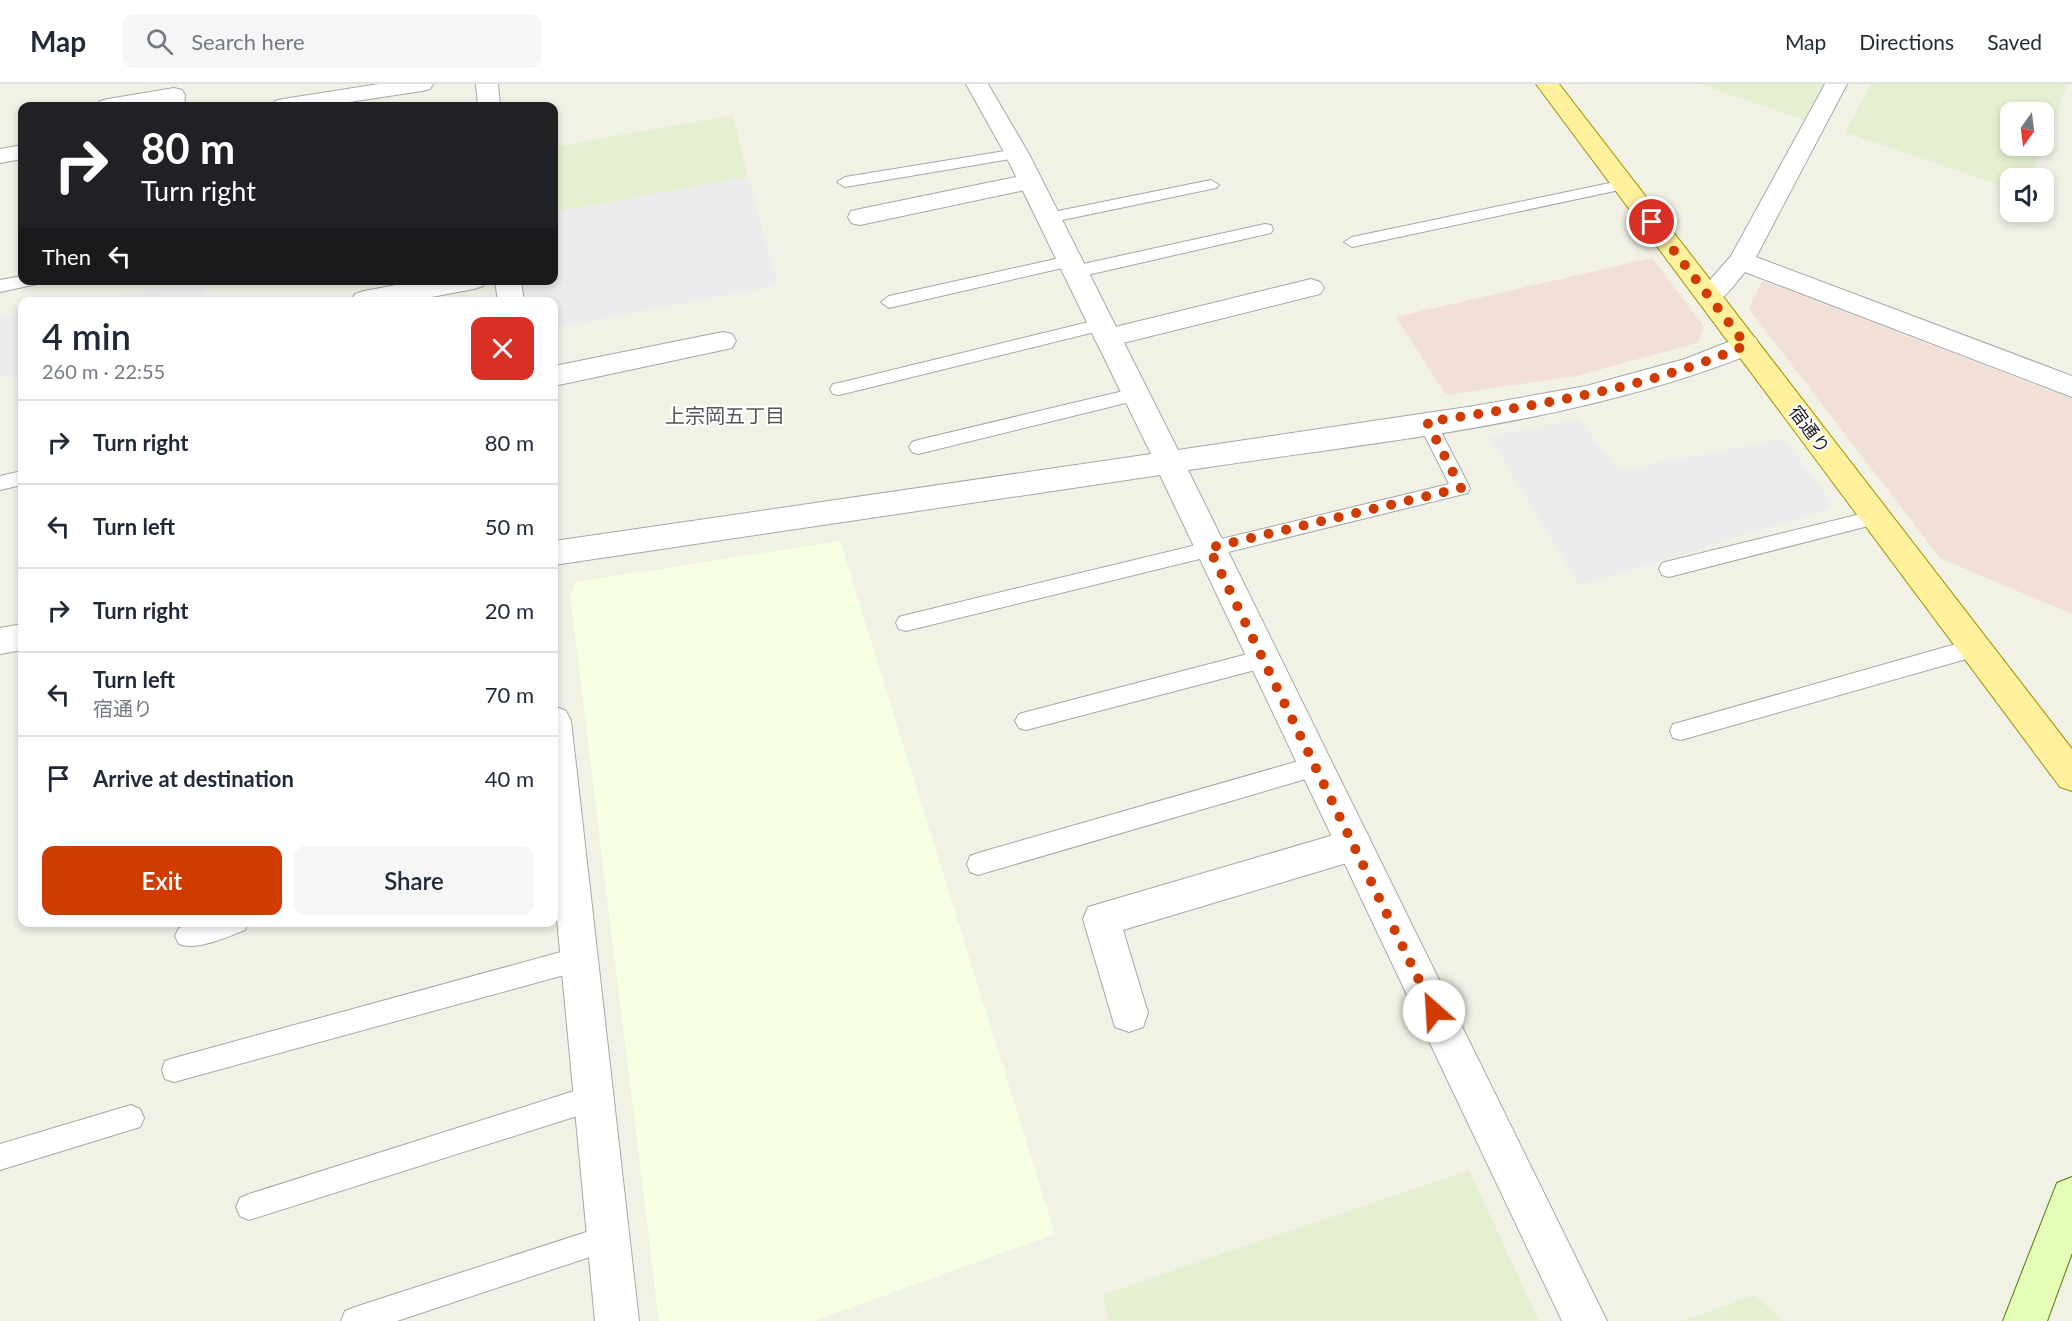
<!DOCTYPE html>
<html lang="en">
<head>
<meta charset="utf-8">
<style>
  :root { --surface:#fff; --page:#f6f6f7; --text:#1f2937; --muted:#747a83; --line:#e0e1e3; --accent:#d03c00 }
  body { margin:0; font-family:Lato,"Noto Sans JP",sans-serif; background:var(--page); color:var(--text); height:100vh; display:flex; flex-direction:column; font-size:22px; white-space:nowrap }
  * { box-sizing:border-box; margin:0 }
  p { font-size:20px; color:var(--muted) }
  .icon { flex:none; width:33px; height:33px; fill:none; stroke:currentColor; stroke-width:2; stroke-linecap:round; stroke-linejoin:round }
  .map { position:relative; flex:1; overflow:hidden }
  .panel { position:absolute; left:18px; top:213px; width:540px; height:630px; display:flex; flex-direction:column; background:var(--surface); border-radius:12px; box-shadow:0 3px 9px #0003 }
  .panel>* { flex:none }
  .guide { position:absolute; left:18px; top:18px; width:540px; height:183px; border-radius:12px; box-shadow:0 3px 9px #0003; background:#202124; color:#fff; overflow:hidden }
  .needle { width:39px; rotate:194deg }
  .tools { position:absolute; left:2000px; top:18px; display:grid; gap:12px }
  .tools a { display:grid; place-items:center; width:54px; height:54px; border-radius:12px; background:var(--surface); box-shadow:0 3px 9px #0003; font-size:30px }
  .pin { position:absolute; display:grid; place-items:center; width:51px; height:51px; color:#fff; margin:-26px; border:3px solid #fff; border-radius:50%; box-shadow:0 2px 6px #0007 }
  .me { position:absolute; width:66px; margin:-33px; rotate:334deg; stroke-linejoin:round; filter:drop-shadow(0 0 4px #0008) }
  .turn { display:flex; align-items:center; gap:21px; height:126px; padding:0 24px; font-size:27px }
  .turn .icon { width:78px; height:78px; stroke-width:2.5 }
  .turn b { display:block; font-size:42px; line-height:51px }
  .then { display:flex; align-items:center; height:57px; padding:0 24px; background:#0003; gap:12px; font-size:22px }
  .round { display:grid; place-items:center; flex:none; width:63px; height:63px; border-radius:12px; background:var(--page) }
  .summary { display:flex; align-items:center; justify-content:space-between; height:102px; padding:0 24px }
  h1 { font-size:36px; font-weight:600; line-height:45px }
  .button { display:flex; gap:12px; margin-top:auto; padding:12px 24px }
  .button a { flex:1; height:69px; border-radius:12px; background:var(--accent); color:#fff; font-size:24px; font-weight:600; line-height:69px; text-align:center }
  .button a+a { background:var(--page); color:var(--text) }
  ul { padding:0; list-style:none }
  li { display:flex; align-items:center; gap:18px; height:84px; padding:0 24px; border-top:2px solid var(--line) }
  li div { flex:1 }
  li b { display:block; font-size:22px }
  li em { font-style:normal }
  header { display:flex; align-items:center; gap:36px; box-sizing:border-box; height:84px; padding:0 30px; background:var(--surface); border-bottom:2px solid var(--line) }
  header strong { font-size:28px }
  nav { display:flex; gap:33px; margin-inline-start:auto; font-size:21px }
  .search { width:420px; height:54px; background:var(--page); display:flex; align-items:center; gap:15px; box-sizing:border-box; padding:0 21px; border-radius:12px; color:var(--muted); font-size:22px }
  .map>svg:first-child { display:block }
  .commercial { fill:#f2dfd5 }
  .education { fill:#f6ffe1 }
  .farmland { fill:#e5f0d1; fill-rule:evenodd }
  .parking { fill:#ececec }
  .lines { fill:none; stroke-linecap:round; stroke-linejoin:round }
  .service-casing { stroke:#a7a7a7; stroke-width:2 }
  .minor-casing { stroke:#a7a7a7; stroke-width:2 }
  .tertiary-casing { stroke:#a7a7a7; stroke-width:2 }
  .secondary-casing { stroke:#4c7e00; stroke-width:2 }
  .primary-casing { stroke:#9c9500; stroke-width:2 }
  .service { fill:#fff; fill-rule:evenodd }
  .minor { fill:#fff; fill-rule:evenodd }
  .tertiary { fill:#fff; fill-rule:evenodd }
  .secondary { fill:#e6fdb8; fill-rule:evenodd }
  .primary { fill:#fff19d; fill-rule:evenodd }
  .route { stroke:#d03c00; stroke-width:10; stroke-dasharray:0 18 }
  .labels { text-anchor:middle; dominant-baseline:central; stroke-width:4.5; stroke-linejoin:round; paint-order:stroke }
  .street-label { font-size:18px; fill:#202020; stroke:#fff }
  .neighbourhood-label { font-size:20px; fill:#535353; stroke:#fff }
</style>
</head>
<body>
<header>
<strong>Map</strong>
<div class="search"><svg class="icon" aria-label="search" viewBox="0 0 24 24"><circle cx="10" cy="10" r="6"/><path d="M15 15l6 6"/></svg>Search here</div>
<nav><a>Map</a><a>Directions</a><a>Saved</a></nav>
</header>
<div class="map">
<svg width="2072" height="1237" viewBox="0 0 2072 1237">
  <rect width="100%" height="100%" fill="#f1f1e6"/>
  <g class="commercial">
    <path d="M 1652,174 L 1704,243 L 1697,259 L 1576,292 L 1446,311 L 1396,233 Z"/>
    <path d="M 1762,197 L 2072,315 L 2072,530 L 1940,474 L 1749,225 Z"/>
  </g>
  <path class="education" d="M 840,457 L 1055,1150 L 814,1237 L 659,1237 L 570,512 L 575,498 Z"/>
  <g class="farmland">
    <path d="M 1698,0 L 1825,0 L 1804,36 Z"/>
    <path d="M 1871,0 L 2068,0 L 2030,94 L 2010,94 L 2010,105 L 1845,48 ZM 2043,28 L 2043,62 L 2010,62 L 2010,28 Z"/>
    <path d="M 733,31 L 748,93 L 554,128 L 554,63 Z"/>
    <path d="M 1469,1086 L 1539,1237 L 1110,1237 L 1102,1211 Z"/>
    <path d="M 1755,1211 L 1783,1237 L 1682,1237 Z"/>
  </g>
  <g class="parking">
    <path d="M 748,93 L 778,201 L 554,244 L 554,218 L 525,217 L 523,197 L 554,196 L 554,128 Z"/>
    <path d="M 203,196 L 206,197 L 204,217 L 87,217 Z"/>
    <path d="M 22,229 L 22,289 L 0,294 L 0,233 Z"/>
    <path d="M 1578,335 L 1618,387 L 1783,355 L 1832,418 L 1826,426 L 1580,501 L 1489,353 Z"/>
  </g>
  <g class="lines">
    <defs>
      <g id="service">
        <path d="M 1017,65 L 1022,67 L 1025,70 L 1022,73 L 845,103 L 837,98 L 845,93 Z"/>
        <path d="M 1211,96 L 1219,101 L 1216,104 L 1048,139 L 1040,134 L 1048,129 Z"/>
        <path d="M 1624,96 L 1632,101 L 1629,104 L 1352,163 L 1344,158 L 1352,153 Z"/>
        <path d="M 1265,140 L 1271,141 L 1273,145 L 1271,149 L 1074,194 L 1066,188 L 1074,182 Z"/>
        <path d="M 1069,172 L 1077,177 L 1075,181 L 889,224 L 881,218 L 889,212 Z"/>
        <path d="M 22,192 L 22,196 L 39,196 L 37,200 L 0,208 L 0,196 Z"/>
        <path d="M 1101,235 L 1109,241 L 1107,245 L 839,311 L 833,310 L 830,305 L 833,300 L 839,299 Z"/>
        <path d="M 1136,304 L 1142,305 L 1145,310 L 1142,315 L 918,370 L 912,368 L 909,363 L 912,358 L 918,356 Z"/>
        <path d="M 1427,331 L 1433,333 L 1436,338 L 1470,404 L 1468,409 L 906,547 L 899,545 L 896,539 L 899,533 L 906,531 L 1449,400 L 1418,338 L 1421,333 Z"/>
        <path d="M 22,387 L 22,401 L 0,406 L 0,392 Z"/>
        <path d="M 1877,426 L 1884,428 L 1886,433 L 1884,438 L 1669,493 L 1662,491 L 1659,485 L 1662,479 L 1669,477 Z"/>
        <path d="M 1977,554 L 1984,557 L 1987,563 L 1984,569 L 1977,572 L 1681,656 L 1673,654 L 1670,647 L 1673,640 L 1681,638 Z"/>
        <path d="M 1263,566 L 1270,569 L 1273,575 L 1270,581 L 1263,584 L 1026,646 L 1019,644 L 1015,637 L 1019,630 L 1026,628 Z"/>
        <path d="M 1316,672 L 1324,675 L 1327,682 L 1324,689 L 1316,692 L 978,791 L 970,788 L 967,780 L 970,772 L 978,769 Z"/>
        <path d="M 195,838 L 248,838 L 245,846 C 228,853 196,867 179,860 L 175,852 L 179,844 Z"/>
        <path d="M 579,863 L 587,867 L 591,875 L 587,883 L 579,887 L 174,998 L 165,995 L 162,986 L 165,977 L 174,974 Z"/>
        <path d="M 593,1001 L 602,1005 L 606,1014 L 602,1023 L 593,1027 L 249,1136 L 240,1132 L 236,1123 L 240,1114 L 249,1110 Z"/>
        <path d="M 131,1021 L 140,1025 L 144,1034 L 140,1043 L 0,1086 L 0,1060 Z"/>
        <path d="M 608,1141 L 617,1145 L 621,1154 L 617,1163 L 608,1167 L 397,1237 L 341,1237 L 345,1227 L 355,1223 Z"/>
      </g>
      <g id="minor">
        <path d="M 379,0 L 433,0 L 430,5 L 422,7 L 323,22 L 272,22 L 275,17 L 283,15 Z"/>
        <path d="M 476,0 L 498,0 L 500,22 L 478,22 Z"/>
        <path d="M 1825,0 L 1847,0 L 1756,173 L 2072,292 L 2072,313 L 1745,188 C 1732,203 1721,224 1700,218 L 1696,212 L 1731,172 Z"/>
        <path d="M 174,4 L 182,6 L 185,11 L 184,22 L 162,22 L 162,20 L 146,22 L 97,22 L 100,17 L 108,15 Z"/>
        <path d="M 22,61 L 22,75 L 0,79 L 0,65 Z"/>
        <path d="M 1030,90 L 1039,93 L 1042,98 L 1039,103 L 860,141 L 851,139 L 848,133 L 851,127 L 860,125 Z"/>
        <path d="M 1311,195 L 1320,198 L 1324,204 L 1320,210 L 1107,263 L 1098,261 L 1094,254 L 1098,247 L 1107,245 Z"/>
        <path d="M 423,196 L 487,196 L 483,202 L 474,205 L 405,218 L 351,216 L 355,210 L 364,207 Z"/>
        <path d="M 495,196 L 521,196 L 524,218 L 498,218 Z"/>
        <path d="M 723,248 L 732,250 L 736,257 L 732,264 L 554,302 L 554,282 Z"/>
        <path d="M 554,622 L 566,627 L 571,637 L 639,1237 L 595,1237 L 554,804 Z"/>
        <path d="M 1354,745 L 1367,749 L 1372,761 L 1367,773 L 1123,846 L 1148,929 L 1143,943 L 1129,948 L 1115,943 L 1083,835 L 1088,823 Z"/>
      </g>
      <g id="tertiary">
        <path d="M 966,0 L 988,0 L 1029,70 L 1178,366 L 1474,322 L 1586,302 L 1685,275 L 1746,251 L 1756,254 L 1759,261 L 1756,268 C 1575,341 1379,357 1188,386 L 1607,1237 L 1562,1237 L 1160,391 L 554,481 L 554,457 L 1151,370 L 1005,70 Z"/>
        <path d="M 22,540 L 22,566 L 0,570 L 0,544 Z"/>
      </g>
      <path id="secondary" d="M 2072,1093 L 2072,1169 L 2047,1237 L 2003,1237 L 2057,1099 Z"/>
      <path id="primary" d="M 1536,0 L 1559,0 L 2072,665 L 2072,707 L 2060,703 Z"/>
    </defs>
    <use href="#service" class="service-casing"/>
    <use href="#minor" class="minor-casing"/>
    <use href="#tertiary" class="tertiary-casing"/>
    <use href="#secondary" class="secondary-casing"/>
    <use href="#primary" class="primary-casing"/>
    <use href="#service" class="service"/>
    <use href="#minor" class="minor"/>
    <use href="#tertiary" class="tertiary"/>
    <use href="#secondary" class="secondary"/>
    <use href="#primary" class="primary"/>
  </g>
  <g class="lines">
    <path class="route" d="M 1434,927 L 1209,464 L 1461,404 L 1427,338 C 1535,321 1646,306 1746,261 L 1652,138"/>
  </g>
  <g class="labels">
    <g class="street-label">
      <text transform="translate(1810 345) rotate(53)">宿通り</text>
    </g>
    <g class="neighbourhood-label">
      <text x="725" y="331">上宗岡五丁目</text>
    </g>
  </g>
</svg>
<div class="tools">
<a><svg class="needle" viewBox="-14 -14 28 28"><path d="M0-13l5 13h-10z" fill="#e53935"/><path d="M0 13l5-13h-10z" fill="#747a83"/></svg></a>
<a><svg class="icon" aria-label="sound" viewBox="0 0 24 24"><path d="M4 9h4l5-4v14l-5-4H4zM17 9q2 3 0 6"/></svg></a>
</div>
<div class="pin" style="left:1652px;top:138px;background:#d93025"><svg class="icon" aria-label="arrive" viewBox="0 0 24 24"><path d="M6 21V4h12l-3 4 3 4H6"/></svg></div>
<svg class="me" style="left:1434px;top:927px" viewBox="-20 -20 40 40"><circle r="19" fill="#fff"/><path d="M0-13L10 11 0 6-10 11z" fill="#d03c00"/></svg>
<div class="guide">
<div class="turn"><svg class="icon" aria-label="right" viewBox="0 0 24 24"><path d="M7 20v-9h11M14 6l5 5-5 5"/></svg><div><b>80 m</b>Turn right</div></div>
<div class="then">Then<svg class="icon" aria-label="left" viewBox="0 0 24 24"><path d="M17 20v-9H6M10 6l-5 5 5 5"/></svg></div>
</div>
<section class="panel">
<div class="summary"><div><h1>4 min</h1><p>260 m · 22:55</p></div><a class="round" style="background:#d93025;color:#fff"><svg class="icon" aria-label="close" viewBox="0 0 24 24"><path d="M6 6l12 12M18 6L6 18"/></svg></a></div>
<ul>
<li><svg class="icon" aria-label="right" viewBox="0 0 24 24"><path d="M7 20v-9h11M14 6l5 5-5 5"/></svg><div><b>Turn right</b></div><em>80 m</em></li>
<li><svg class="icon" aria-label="left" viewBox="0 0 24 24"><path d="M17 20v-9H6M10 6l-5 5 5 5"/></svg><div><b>Turn left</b></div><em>50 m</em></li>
<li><svg class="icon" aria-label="right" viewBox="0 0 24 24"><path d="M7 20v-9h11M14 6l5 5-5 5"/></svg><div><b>Turn right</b></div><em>20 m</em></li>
<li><svg class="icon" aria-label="left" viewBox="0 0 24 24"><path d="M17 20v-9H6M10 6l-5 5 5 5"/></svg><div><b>Turn left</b><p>宿通り</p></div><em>70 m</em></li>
<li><svg class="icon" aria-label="arrive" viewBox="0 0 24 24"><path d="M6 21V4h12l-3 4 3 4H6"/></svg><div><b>Arrive at destination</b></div><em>40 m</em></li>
</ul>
<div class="button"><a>Exit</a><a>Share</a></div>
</section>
</div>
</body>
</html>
